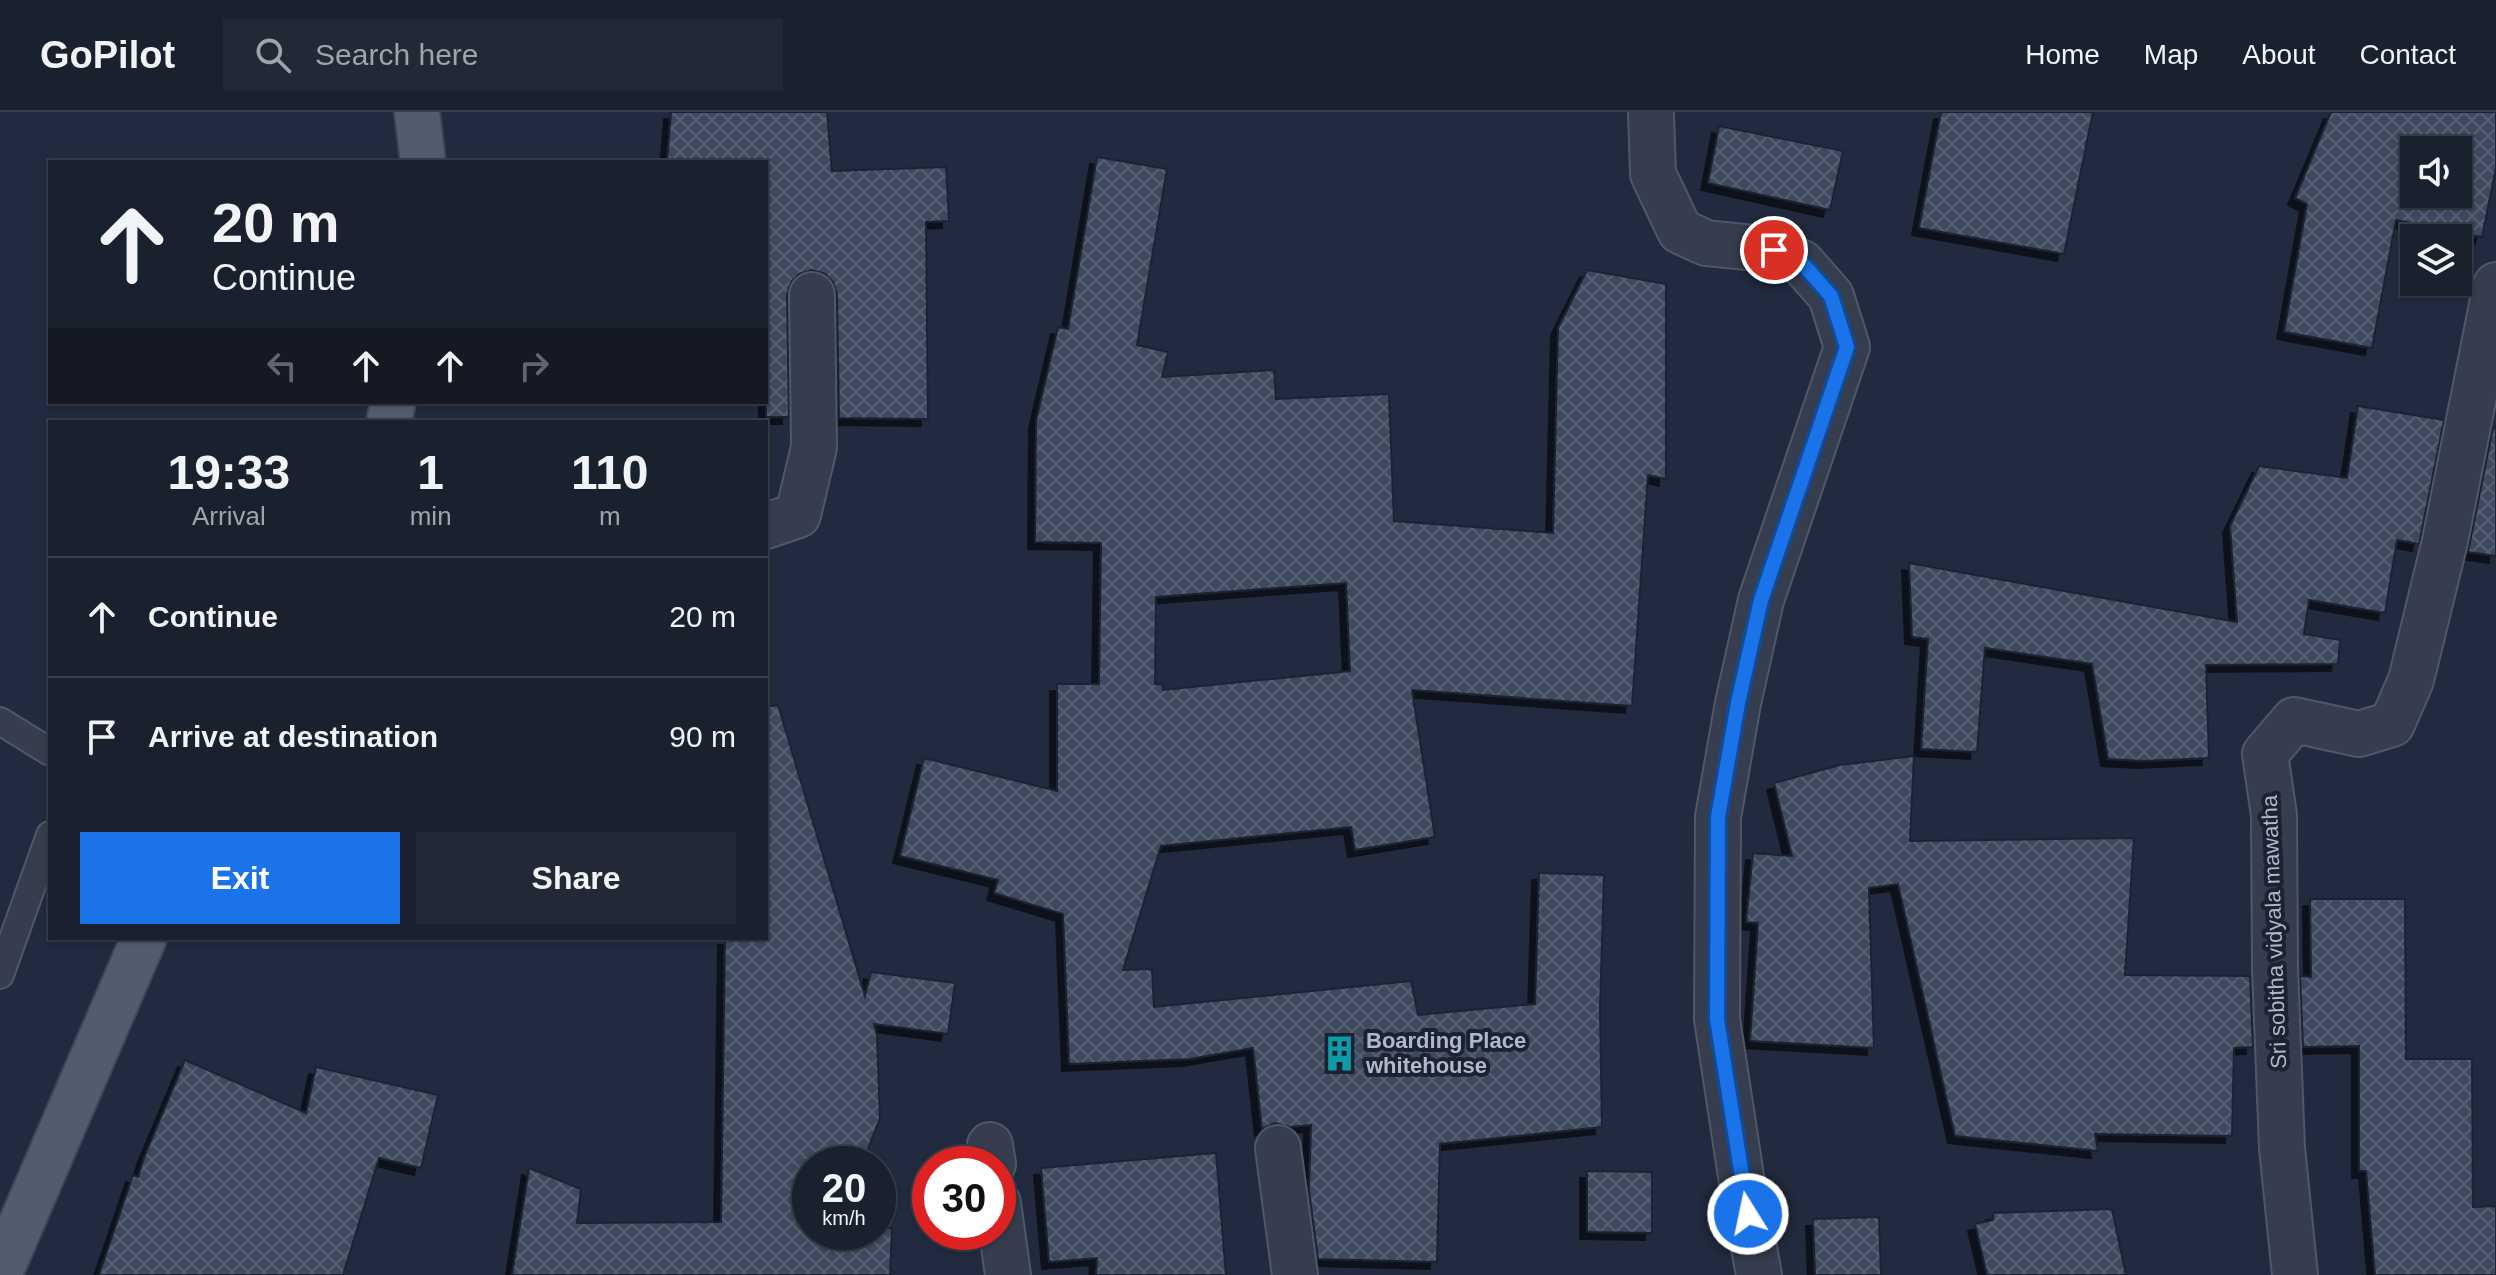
<!DOCTYPE html>
<html lang="en">
<head>
<meta charset="utf-8">
<style>
  :root { --surface:#19202e; --page:#222836; --text:#f1f3f6; --muted:#9fa3aa; --line:#373e4a; --accent:#1a73e8 }
  body { margin:0; font-family:Helvetica,sans-serif; background:var(--page); color:var(--text); height:100vh; display:flex; flex-direction:column; font-size:30px; white-space:nowrap }
  * { box-sizing:border-box; margin:0 }
  p { font-size:26px; color:var(--muted) }
  .icon { flex:none; width:44px; height:44px; fill:none; stroke:currentColor; stroke-width:2; stroke-linecap:round; stroke-linejoin:round }
  .map { position:relative; flex:1; overflow:hidden }
  .details { position:absolute; left:48px; top:308px; width:720px; height:520px; display:flex; flex-direction:column; background:var(--surface); border-radius:0px; box-shadow:0 2px 6px #0004,0 0 0 2px var(--line) }
  .details>* { flex:none }
  .top-card { position:absolute; left:48px; top:48px; width:720px; height:244px; border-radius:0px; box-shadow:0 2px 6px #0004,0 0 0 2px var(--line); background:#19202e; color:var(--text); overflow:hidden }
  .tools { position:absolute; left:2400px; top:24px; display:grid; gap:16px }
  .tools a { display:grid; place-items:center; width:72px; height:72px; border-radius:0px; background:var(--surface); box-shadow:0 2px 6px #0004,0 0 0 2px var(--line); font-size:40px }
  .speed { position:absolute; left:792px; top:1034px; display:flex; gap:16px; font-size:40px; font-weight:700; text-align:center }
  .speed>* { display:grid; place-content:center; width:104px; height:104px; border-radius:50%; background:var(--surface); box-shadow:0 2px 6px #0004,0 0 0 2px var(--line); line-height:1 }
  .speed small { font-size:20px; font-weight:400 }
  .speed .limit { border:12px solid #d22; background:#fff; color:#111 }
  .pin { position:absolute; display:grid; place-items:center; width:68px; height:68px; color:#fff; margin:-34px; border:4px solid #fff; border-radius:50%; box-shadow:0 2px 8px #0007 }
  .me { position:absolute; width:88px; margin:-44px; rotate:350deg; stroke-linejoin:round; filter:drop-shadow(0 0 6px #0008) }
  .turn { display:flex; align-items:center; gap:28px; height:168px; padding:0 32px; font-size:36px }
  .turn .icon { width:104px; height:104px; stroke-width:2.5 }
  .turn b { display:block; font-size:56px; line-height:68px }
  .lanes { display:flex; align-items:center; height:76px; padding:0 32px; background:#0003; justify-content:center; gap:40px; direction:ltr }
  .lanes .off { opacity:.35 }
  .eta { display:flex; justify-content:space-evenly; align-items:center; height:136px; text-align:center }
  .eta b { font-size:48px; font-weight:600; line-height:56px }
  .cta { display:flex; gap:16px; margin-top:auto; padding:16px 32px }
  .cta a { flex:1; height:92px; border-radius:0px; background:var(--accent); color:#fff; font-size:32px; font-weight:600; line-height:92px; text-align:center }
  .cta a+a { background:var(--page); color:var(--text) }
  ul { padding:0; list-style:none }
  li { display:flex; align-items:center; gap:24px; height:120px; padding:0 32px; border-top:2px solid var(--line) }
  li div { flex:1 }
  li b { display:block; font-size:30px }
  li em { font-style:normal }
  header { display:flex; align-items:center; gap:48px; box-sizing:border-box; height:112px; padding:0 40px; background:var(--surface); border-bottom:2px solid var(--line) }
  header strong { font-size:38px }
  nav { display:flex; gap:44px; margin-inline-start:auto; font-size:28px }
  .search { width:560px; height:72px; background:var(--page); display:flex; align-items:center; gap:20px; box-sizing:border-box; padding:0 28px; border-radius:0px; color:var(--muted); font-size:30px }
  .map>svg:first-child { display:block }
  .building { fill:url(#building-cross-hatch); stroke:#1c2434; stroke-width:2; fill-rule:evenodd; filter:url(#shadow) }
  .lines { fill:none; stroke-linecap:round; stroke-linejoin:round }
  .lane-casing { stroke:#505868; stroke-width:30 }
  .street-casing { stroke:#505868; stroke-width:48 }
  .primary-casing { stroke:#3e4656; stroke-width:48 }
  .lane { stroke:#353d4e; stroke-width:26 }
  .street { stroke:#353d4e; stroke-width:44 }
  .primary { stroke:#535c6e; stroke-width:44 }
  .route-casing { stroke:#114b97; stroke-width:20 }
  .route { stroke:#1a73e8; stroke-width:14 }
  .labels { text-anchor:middle; dominant-baseline:central; stroke-width:8; stroke-linejoin:round; paint-order:stroke }
  .street-label { font-size:22px; fill:#b1b8c9; stroke:#1b2232 }
  .poi-label { font-size:22px; font-weight:bold; fill:#b1b8c9; stroke:#1b2232; text-anchor:start }
</style>
</head>
<body>
<header>
<strong>GoPilot</strong>
<div class="search"><svg class="icon" aria-label="search" viewBox="0 0 24 24"><circle cx="10" cy="10" r="6"/><path d="M15 15l6 6"/></svg>Search here</div>
<nav><a>Home</a><a>Map</a><a>About</a><a>Contact</a></nav>
</header>
<div class="map">
<svg width="2496" height="1163" viewBox="0 0 2496 1163">
  <defs>
    <pattern id="building-cross-hatch" width="8" height="8" patternUnits="userSpaceOnUse" patternTransform="scale(2)"><rect width="8" height="8" fill="#3d485d"/><path d="M0 0l8 8M0 8l8-8" fill="none" stroke="#576073"/></pattern>
    <filter id="shadow"><feDropShadow dx="-7" dy="7" stdDeviation="0" flood-color="#0009"/></filter>
  </defs>
  <rect width="100%" height="100%" fill="#212a3e"/>
  <g class="building">
    <path d="M 671,0 L 827,0 L 832,59 L 946,55 L 949,109 L 926,110 L 928,307 L 839,306 L 837,182 L 833,170 L 825,162 L 812,158 L 799,162 L 791,170 L 787,183 L 789,305 L 766,305 L 766,50 L 667,50 Z"/>
    <path d="M 1941,0 L 2093,0 L 2064,142 L 1919,116 Z"/>
    <path d="M 2331,0 L 2496,0 L 2496,56 L 2482,125 L 2396,108 L 2372,236 L 2284,220 L 2307,92 L 2295,86 ZM 2414,38 L 2458,38 L 2458,82 L 2414,82 Z"/>
    <path d="M 1719,14 L 1843,39 L 1830,98 L 1708,71 Z"/>
    <path d="M 1097,45 L 1167,57 L 1137,233 L 1168,240 L 1162,265 L 1274,258 L 1276,287 L 1389,282 L 1394,409 L 1553,421 L 1558,216 L 1587,158 L 1666,172 L 1666,367 L 1648,363 L 1632,594 L 1412,578 L 1435,725 L 1355,738 L 1351,715 L 1161,734 L 1123,858 L 1152,857 L 1154,895 L 1411,869 L 1418,903 L 1535,892 L 1539,761 L 1604,763 L 1600,898 L 1602,1015 L 1440,1032 L 1437,1150 L 1318,1147 L 1309,1079 L 1311,1013 L 1290,1015 L 1275,1011 L 1262,1017 L 1253,936 L 1190,947 L 1069,952 L 1063,802 L 994,781 L 998,768 L 900,744 L 924,646 L 1057,679 L 1057,572 L 1099,572 L 1101,431 L 1035,430 L 1036,309 L 1058,215 L 1068,217 ZM 1346,471 L 1350,559 L 1163,578 L 1162,572 L 1155,572 L 1156,485 Z"/>
    <path d="M 2358,294 L 2444,308 L 2419,432 L 2397,428 L 2385,501 L 2309,488 L 2304,522 L 2340,528 L 2338,552 L 2206,553 L 2209,646 L 2144,649 L 2108,647 L 2092,552 L 1985,536 L 1977,640 L 1921,637 L 1928,527 L 1912,525 L 1909,451 L 2237,510 L 2230,414 L 2259,354 L 2347,366 Z"/>
    <path d="M 2493,316 L 2496,317 L 2496,444 L 2468,440 Z"/>
    <path d="M 778,593 L 865,884 L 871,860 L 955,871 L 948,922 L 874,912 L 877,924 L 880,1006 L 862,1052 L 810,1052 L 810,1120 L 878,1120 L 878,1117 L 892,1116 L 890,1163 L 512,1163 L 529,1056 L 581,1077 L 577,1111 L 721,1110 L 725,826 L 766,826 L 766,595 Z"/>
    <path d="M 1914,644 L 1910,729 L 2134,726 L 2125,863 L 2250,864 L 2253,935 L 2234,936 L 2232,1024 L 2095,1022 L 2098,1039 L 1955,1024 L 1898,772 L 1869,776 L 1874,936 L 1750,929 L 1758,811 L 1746,810 L 1753,741 L 1792,744 L 1774,671 L 1840,653 Z"/>
    <path d="M 2310,787 L 2405,787 L 2406,947 L 2472,947 L 2473,1095 L 2496,1094 L 2496,1163 L 2375,1163 L 2366,1059 L 2359,1059 L 2359,934 L 2303,935 L 2300,864 L 2311,865 Z"/>
    <path d="M 185,948 L 306,1001 L 316,955 L 438,983 L 421,1056 L 379,1046 L 343,1163 L 99,1163 L 133,1063 L 138,1065 L 145,1043 Z"/>
    <path d="M 1216,1041 L 1226,1163 L 1096,1163 L 1097,1146 L 1049,1150 L 1041,1056 Z"/>
    <path d="M 1587,1059 L 1652,1060 L 1652,1121 L 1587,1120 Z"/>
    <path d="M 2112,1097 L 2126,1163 L 1987,1163 L 1975,1112 L 1993,1108 L 1993,1101 Z"/>
    <path d="M 1879,1105 L 1881,1163 L 1815,1163 L 1813,1107 Z"/>
  </g>
  <g class="lines">
    <defs>
      <g id="lane">
        <path d="M 0,609 L 50,640"/>
        <path d="M 0,863 L 50,723"/>
      </g>
      <g id="street">
        <path d="M 1651,0 L 1653,62 L 1680,119 L 1706,131 L 1774,138 L 1802,151 L 1831,184 L 1847,235 L 1761,488 L 1738,591 L 1718,705 L 1717,907 L 1742,1071 L 1759,1163"/>
        <path d="M 766,414 L 798,403 L 814,335 L 812,183"/>
        <path d="M 990,1033 L 993,1052"/>
        <path d="M 1278,1036 L 1295,1163"/>
        <path d="M 998,1091 L 1008,1163"/>
        <path d="M 2295,1163 L 2282,1036 L 2275,857 L 2274,703 L 2265,642 L 2294,608 L 2359,622 L 2392,612 L 2411,568 L 2445,429 L 2496,173"/>
      </g>
      <g id="primary">
        <path d="M 417,0 L 423,50"/>
        <path d="M 389,310 L 393,290"/>
        <path d="M 0,1161 L 144,826"/>
      </g>
    </defs>
    <use href="#lane" class="lane-casing"/>
    <use href="#street" class="street-casing"/>
    <use href="#primary" class="primary-casing"/>
    <use href="#lane" class="lane"/>
    <use href="#street" class="street"/>
    <use href="#primary" class="primary"/>
  </g>
  <g class="lines">
    <defs>
      <path id="route" d="M 1748,1102 L 1717,907 L 1718,705 L 1738,591 L 1761,488 L 1847,235 L 1831,184 L 1802,151 L 1774,138"/>
    </defs>
    <use href="#route" class="route-casing"/>
    <use href="#route" class="route"/>
  </g>
  <defs>
    <symbol id="building-bare" viewBox="-9 -9 18 18"><path d="M-4-6H4V6H1V3H-1V6H-4ZM-2.5-4.3h1.7v1.8h-1.7ZM.8-4.3h1.7v1.8H.8ZM-2.5-1h1.7V.8h-1.7ZM.8-1h1.7V.8H.8Z" fill="#0f9aa8" stroke="#1b2232" stroke-width="2.5" paint-order="stroke"/></symbol>
  </defs>
  <g fill-rule="evenodd">
    <use href="#building-bare" x="1314" y="916" width="51" height="51"/>
  </g>
  <g class="labels">
    <g class="street-label">
      <text transform="translate(2274 820) rotate(-92)">Sri sobitha vidyala mawatha</text>
    </g>
    <g class="poi-label">
      <text x="1366" y="928">Boarding Place<tspan x="1366" dy="25">whitehouse</tspan></text>
    </g>
  </g>
</svg>
<div class="tools">
<a><svg class="icon" aria-label="sound" viewBox="0 0 24 24"><path d="M4 9h4l5-4v14l-5-4H4zM17 9q2 3 0 6"/></svg></a>
<a><svg class="icon" aria-label="layers" viewBox="0 0 24 24"><path d="M12 4l9 5-9 5-9-5zM3 14l9 5 9-5"/></svg></a>
</div>
<div class="speed"><div>20<small>km/h</small></div><div class="limit">30</div></div>
<div class="pin" style="left:1774px;top:138px;background:#d93025"><svg class="icon" aria-label="arrive" viewBox="0 0 24 24"><path d="M6 21V4h12l-3 4 3 4H6"/></svg></div>
<svg class="me" style="left:1748px;top:1102px" viewBox="-20 -20 40 40"><circle r="17" fill="#1a73e8" stroke="#fff" stroke-width="3"/><path d="M0-11L8 9 0 5-8 9z" fill="#fff"/></svg>
<div class="top-card">
<div class="turn"><svg class="icon" aria-label="ahead" viewBox="0 0 24 24"><path d="M12 20V5M6 11l6-6 6 6"/></svg><div><b>20 m</b>Continue</div></div>
<div class="lanes"><svg class="icon off" aria-label="left" viewBox="0 0 24 24"><path d="M17 20v-9H6M10 6l-5 5 5 5"/></svg><svg class="icon" aria-label="ahead" viewBox="0 0 24 24"><path d="M12 20V5M6 11l6-6 6 6"/></svg><svg class="icon" aria-label="ahead" viewBox="0 0 24 24"><path d="M12 20V5M6 11l6-6 6 6"/></svg><svg class="icon off" aria-label="right" viewBox="0 0 24 24"><path d="M7 20v-9h11M14 6l5 5-5 5"/></svg></div>
</div>
<section class="details">
<div class="eta">
<div><b>19:33</b><p>Arrival</p></div>
<div><b>1</b><p>min</p></div>
<div><b>110</b><p>m</p></div>
</div>
<ul>
<li><svg class="icon" aria-label="ahead" viewBox="0 0 24 24"><path d="M12 20V5M6 11l6-6 6 6"/></svg><div><b>Continue</b></div><em>20 m</em></li>
<li><svg class="icon" aria-label="arrive" viewBox="0 0 24 24"><path d="M6 21V4h12l-3 4 3 4H6"/></svg><div><b>Arrive at destination</b></div><em>90 m</em></li>
</ul>
<div class="cta"><a>Exit</a><a>Share</a></div>
</section>
</div>
</body>
</html>
